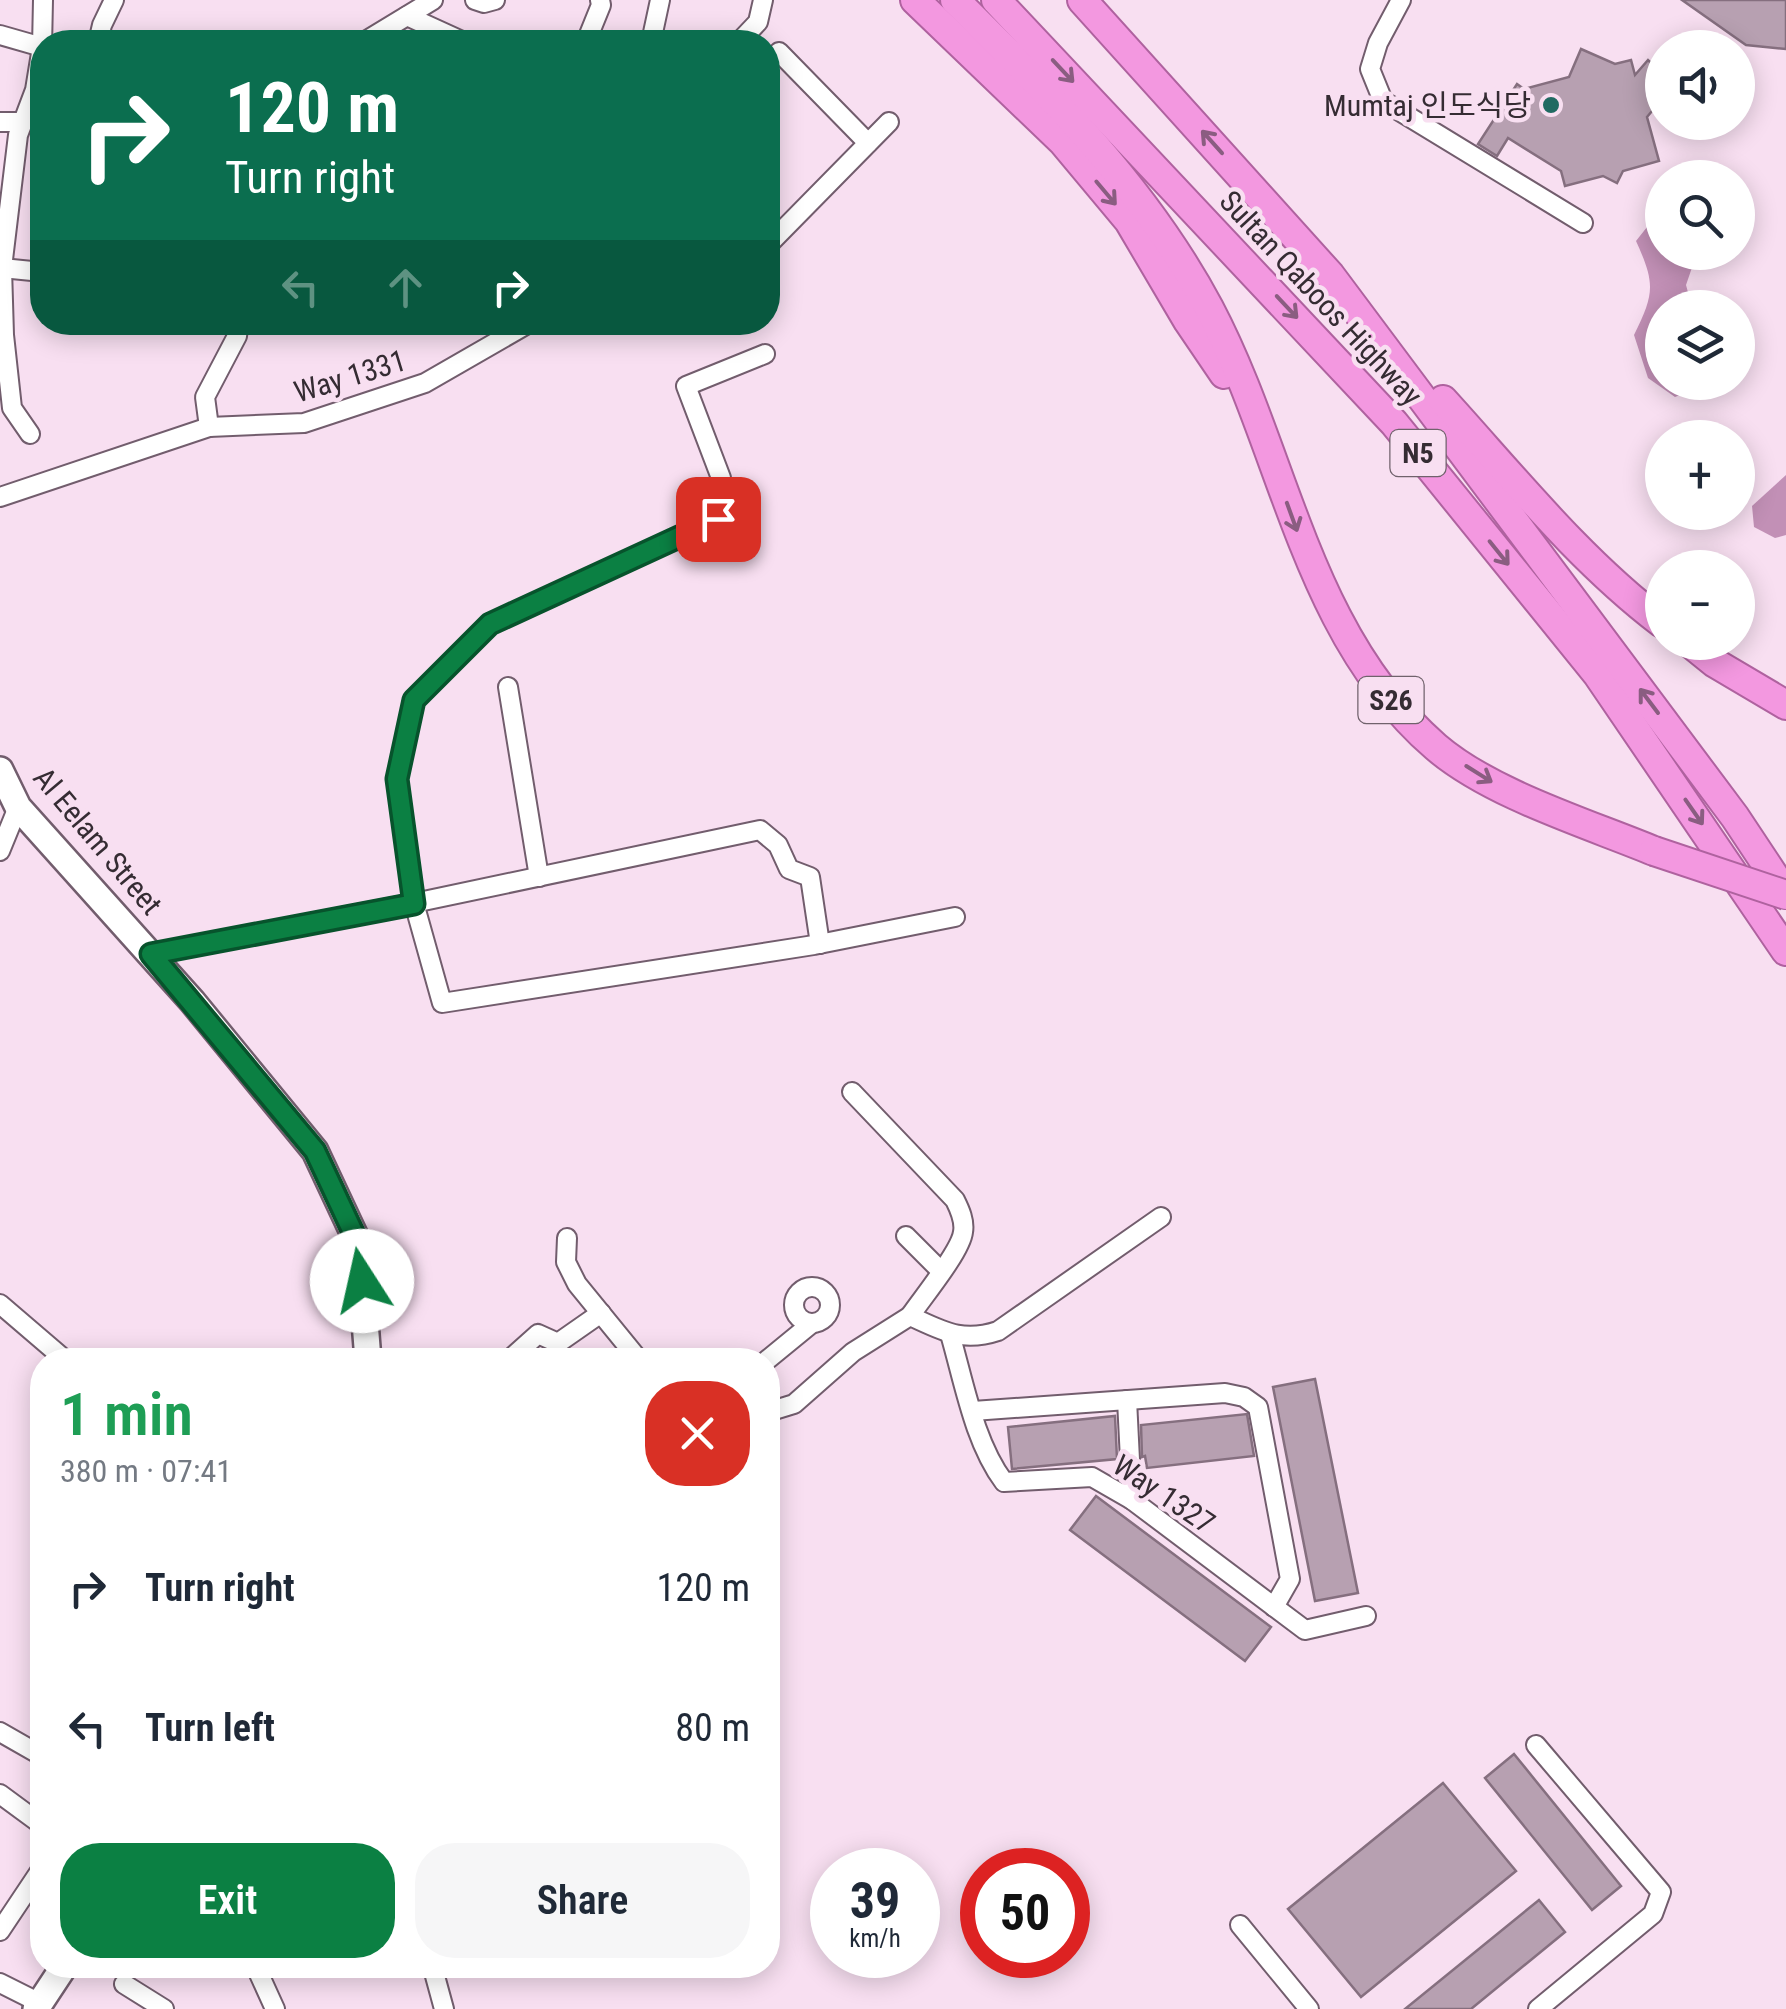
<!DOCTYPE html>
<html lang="en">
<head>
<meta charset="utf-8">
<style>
  :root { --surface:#fff; --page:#f6f6f7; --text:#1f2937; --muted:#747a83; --accent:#0b8043 }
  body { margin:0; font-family:"Roboto Condensed","Noto Sans KR",sans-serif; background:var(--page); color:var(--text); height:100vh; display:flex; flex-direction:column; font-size:38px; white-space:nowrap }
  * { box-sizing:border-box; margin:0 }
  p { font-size:32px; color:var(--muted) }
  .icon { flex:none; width:55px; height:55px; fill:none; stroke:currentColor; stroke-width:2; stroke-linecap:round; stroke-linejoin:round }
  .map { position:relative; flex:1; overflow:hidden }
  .sheet { position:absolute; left:30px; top:1348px; width:750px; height:630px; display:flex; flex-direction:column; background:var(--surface); border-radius:40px; box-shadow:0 5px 25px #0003 }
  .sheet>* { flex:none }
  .top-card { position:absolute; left:30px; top:30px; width:750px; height:305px; border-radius:40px; box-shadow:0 5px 25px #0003; background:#0b6e4f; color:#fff; overflow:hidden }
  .buttons { position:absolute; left:1645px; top:30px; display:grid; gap:20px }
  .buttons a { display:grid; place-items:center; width:110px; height:110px; border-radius:50%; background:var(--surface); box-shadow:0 5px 25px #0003; font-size:50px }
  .speed { position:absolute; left:810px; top:1848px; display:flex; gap:20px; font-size:50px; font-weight:700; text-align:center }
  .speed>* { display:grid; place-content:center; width:130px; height:130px; border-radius:50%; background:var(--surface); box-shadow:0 5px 25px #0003; line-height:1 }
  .speed small { font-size:25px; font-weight:400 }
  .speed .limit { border:15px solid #d22; background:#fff; color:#111 }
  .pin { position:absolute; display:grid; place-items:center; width:85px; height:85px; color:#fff; margin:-42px; border-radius:20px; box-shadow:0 5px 15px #0006 }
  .me { position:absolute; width:110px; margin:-55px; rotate:350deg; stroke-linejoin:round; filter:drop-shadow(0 0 8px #0008) }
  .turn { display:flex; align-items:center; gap:35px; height:210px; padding:0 30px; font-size:45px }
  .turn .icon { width:130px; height:130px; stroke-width:2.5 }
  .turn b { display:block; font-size:70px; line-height:85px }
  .lanes { display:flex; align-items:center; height:95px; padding:0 30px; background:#0003; justify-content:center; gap:50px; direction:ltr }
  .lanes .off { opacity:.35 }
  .round { display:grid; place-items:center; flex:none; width:105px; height:105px; border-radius:40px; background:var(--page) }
  .head { display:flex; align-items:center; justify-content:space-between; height:170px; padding:0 30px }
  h1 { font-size:60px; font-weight:600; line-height:75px; color:#1e9e55 }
  .action { display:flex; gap:20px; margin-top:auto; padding:20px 30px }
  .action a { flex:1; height:115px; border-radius:40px; background:var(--accent); color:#fff; font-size:40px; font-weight:600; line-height:115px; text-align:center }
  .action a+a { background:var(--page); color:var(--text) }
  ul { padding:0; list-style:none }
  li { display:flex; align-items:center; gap:30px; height:140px; padding:0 30px }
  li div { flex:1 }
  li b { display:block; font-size:38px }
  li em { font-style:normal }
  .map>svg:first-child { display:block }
  .water { fill:#c290b6 }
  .building { fill:#b7a0b1; stroke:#856f7f; stroke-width:2.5 }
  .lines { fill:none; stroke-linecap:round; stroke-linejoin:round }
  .minor-casing { stroke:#725d6d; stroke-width:22 }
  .secondary-casing { stroke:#725d6d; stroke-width:30 }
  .trunk-casing { stroke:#af629f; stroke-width:32 }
  .minor { stroke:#fff; stroke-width:18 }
  .secondary { stroke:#fff; stroke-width:25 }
  .trunk { stroke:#f398e0; stroke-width:28 }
  .trunk-bridge-casing { stroke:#af629f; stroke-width:32; stroke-linecap:butt }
  .trunk-bridge { stroke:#f398e0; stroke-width:28 }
  .oneway { stroke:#8a5d81 }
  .route-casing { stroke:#07532c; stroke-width:25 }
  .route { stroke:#0b8043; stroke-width:18 }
  .poi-dot { fill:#206a62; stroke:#f8dff1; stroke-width:4 }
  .labels { text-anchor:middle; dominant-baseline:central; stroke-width:9; stroke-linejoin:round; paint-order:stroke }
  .shield { fill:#f8dff1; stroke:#70626c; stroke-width:2.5 }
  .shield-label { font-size:28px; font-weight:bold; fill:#352c33 }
  .poi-label { font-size:30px; fill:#352c33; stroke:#f8dff1; text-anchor:end }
  .street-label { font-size:30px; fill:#352c33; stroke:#f8dff1 }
</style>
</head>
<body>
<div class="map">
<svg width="1786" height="2009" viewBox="0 0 1786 2009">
  <rect width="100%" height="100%" fill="#f8dff1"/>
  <g class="water">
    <path d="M 1662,217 L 1662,252 L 1697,253 L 1686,285 L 1692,307 L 1662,308 L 1662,382 L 1702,383 L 1700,387 L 1675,397 L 1648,378 L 1634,335 C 1655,293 1655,283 1636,241 L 1651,222 Z"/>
    <path d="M 1786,475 L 1786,535 L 1775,538 L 1754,527 L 1752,506 Z"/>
  </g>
  <g class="building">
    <path d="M 1682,0 L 1786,0 L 1786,49 L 1746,45 Z"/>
    <path d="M 1581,49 L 1615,64 L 1631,60 L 1635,75 L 1648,60 L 1662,73 L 1662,99 L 1647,117 L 1659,161 L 1623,171 L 1617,183 L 1603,176 L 1565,186 L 1561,171 L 1508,138 L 1497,156 L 1478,144 L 1517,84 L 1524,89 L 1569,77 Z"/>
    <path d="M 1315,1379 L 1358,1593 L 1315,1601 L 1273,1387 Z"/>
    <path d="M 1247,1414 L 1254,1456 L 1147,1468 L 1145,1456 L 1142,1457 L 1141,1425 Z"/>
    <path d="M 1115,1416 L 1117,1459 L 1012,1469 L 1008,1427 Z"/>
    <path d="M 1096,1496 L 1271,1627 L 1245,1661 L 1070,1530 Z"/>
    <path d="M 1514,1754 L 1621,1886 L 1592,1910 L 1485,1778 Z"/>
    <path d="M 1443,1783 L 1516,1871 L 1361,1997 L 1288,1909 Z"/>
    <path d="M 1539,1900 L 1565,1932 L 1471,2009 L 1405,2009 Z"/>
  </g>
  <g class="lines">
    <defs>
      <g id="minor">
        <path d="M 475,0 L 484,3 L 495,0"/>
        <path d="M 1401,0 L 1378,43 L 1370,69 L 1383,101 L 1583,223"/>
        <path d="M 407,16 L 464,42"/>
        <path d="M 0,35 L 42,47"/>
        <path d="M 98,42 L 102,25 L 114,0"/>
        <path d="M 364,42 L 433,0"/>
        <path d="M 586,42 L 601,5 L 600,0"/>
        <path d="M 651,42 L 660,0"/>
        <path d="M 739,42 L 758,22 L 763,0"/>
        <path d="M 779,52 L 868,143"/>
        <path d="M 0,122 L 23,122"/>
        <path d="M 768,245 L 889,122"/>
        <path d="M 2,268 L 42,272"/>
        <path d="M 765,354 L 686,386 L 721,478 L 718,519 L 490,624 L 414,701 L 397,779 L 414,903 L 442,1003 L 814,945 L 955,917"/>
        <path d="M 209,427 L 205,397 L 237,336 L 239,322"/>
        <path d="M 30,434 L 12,408 L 4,335 L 2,268 L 18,135 L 35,90 L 42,47 L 43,0"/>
        <path d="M 0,497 L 209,427 L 304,423 L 425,383 L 531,322"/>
        <path d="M 508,687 L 539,877"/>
        <path d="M 0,851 L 18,807"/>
        <path d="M 151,954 L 414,903 L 760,830 L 778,845 L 789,869 L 810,877 L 820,944"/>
        <path d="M 852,1092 L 955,1200 C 960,1210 965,1221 963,1232 C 961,1251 923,1297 910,1316"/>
        <path d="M 906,1236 L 940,1270"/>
        <path d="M 567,1238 L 566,1262 L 577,1284 L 639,1360"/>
        <circle cx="812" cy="1305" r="18"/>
        <path d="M 0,1304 L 63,1358"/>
        <path d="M 950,1334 C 964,1382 974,1442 1004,1482 L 1092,1477 L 1132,1500 L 1305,1630 L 1366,1616"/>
        <path d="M 509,1360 L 538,1334 L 558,1343 L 601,1313"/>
        <path d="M 767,1360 L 811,1324"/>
        <path d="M 1127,1400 L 1132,1500"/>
        <path d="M 973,1411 L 1225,1393 L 1244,1397 L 1258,1407 L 1290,1579 L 1274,1607"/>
        <path d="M 768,1412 L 794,1404 L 853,1352 L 910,1316 C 943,1331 962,1343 998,1331 L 1161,1217"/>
        <path d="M 0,1732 L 42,1756"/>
        <path d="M 1536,1745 L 1661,1892 L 1653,1914 L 1538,2009"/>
        <path d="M 0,1794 L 42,1825"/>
        <path d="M 1240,1925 L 1309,2009"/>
        <path d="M 0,1931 L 42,1868"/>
        <path d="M 255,1965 L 275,2009"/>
        <path d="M 432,1965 L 444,2009"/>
        <path d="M 0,1983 L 40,2003"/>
        <path d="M 124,1984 L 164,2009"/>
      </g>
      <g id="secondary">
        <path d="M 0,770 L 18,807 L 192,1001 L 315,1151 L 359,1245 L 368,1360"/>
        <path d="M 36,2009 L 65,1965"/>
      </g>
      <g id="trunk">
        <path d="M 915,0 L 1063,142 L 1129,221 L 1188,321 L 1224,374"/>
        <path d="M 955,0 C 1051,95 1145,188 1209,308 C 1286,454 1305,634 1436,747 C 1491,794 1586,823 1654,851"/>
        <path d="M 996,0 L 1394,423 L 1598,675 L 1786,951"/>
        <path d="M 1082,0 L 1330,275 L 1735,817 L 1786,894"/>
        <path d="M 1443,400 C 1513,477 1579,560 1662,623"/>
        <path d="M 1689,642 L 1715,663 L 1786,705"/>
      </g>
    </defs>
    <use href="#minor" class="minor-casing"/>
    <use href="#secondary" class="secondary-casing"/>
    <use href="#trunk" class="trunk-casing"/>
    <use href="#minor" class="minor"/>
    <use href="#secondary" class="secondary"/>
    <use href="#trunk" class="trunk"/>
    <defs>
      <path id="trunk-bridge" d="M 1654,851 L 1786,895"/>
    </defs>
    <use href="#trunk-bridge" class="trunk-bridge-casing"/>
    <use href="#trunk-bridge" class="trunk-bridge"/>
  </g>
  <defs><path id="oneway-shaft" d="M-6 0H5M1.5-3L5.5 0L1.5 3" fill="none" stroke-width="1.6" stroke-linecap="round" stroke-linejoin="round" transform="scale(2.5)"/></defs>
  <g class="oneway">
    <use href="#oneway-shaft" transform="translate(1063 71) rotate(47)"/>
    <use href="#oneway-shaft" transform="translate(1212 142) rotate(-132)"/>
    <use href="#oneway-shaft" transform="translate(1106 193) rotate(50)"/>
    <use href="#oneway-shaft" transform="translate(1287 307) rotate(47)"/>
    <use href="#oneway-shaft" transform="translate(1292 517) rotate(70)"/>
    <use href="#oneway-shaft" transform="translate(1499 553) rotate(51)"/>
    <use href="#oneway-shaft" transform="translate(1649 701) rotate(-127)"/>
    <use href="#oneway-shaft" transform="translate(1479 774) rotate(32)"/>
    <use href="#oneway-shaft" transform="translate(1694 812) rotate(55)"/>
  </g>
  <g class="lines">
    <defs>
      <path id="route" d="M 362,1281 L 359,1245 L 315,1151 L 151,954 L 414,904 L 397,779 L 414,700 L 490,624 L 718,519"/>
    </defs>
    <use href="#route" class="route-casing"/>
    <use href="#route" class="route"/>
  </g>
  <circle class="poi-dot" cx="1551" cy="105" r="10"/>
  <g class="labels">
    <g class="shield">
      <rect x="1390.5" y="430" width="55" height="46" rx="8"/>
      <rect x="1358.5" y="677" width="65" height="46" rx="8"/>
    </g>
    <g class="shield-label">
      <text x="1418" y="453">N5</text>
      <text x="1391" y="700">S26</text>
    </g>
    <g class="poi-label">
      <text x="1531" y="105">Mumtaj 인도식당</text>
    </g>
    <g class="street-label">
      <text transform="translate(1321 298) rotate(47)">Sultan Qaboos Highway</text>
      <text transform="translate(350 376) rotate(-17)">Way 1331</text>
      <text transform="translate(98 841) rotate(50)">Al Eelam Street</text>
      <text transform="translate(1164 1494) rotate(34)">Way 1327</text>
    </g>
  </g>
</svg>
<div class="buttons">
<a><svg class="icon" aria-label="sound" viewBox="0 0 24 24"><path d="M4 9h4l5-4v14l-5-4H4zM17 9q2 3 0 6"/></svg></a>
<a><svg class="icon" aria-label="search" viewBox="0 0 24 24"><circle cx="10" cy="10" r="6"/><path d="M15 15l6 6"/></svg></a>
<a><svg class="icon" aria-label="layers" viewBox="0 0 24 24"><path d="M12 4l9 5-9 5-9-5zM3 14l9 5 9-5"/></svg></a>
<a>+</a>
<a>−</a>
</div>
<div class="speed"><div>39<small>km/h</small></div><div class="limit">50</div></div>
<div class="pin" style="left:718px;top:519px;background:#d93025"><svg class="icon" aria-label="arrive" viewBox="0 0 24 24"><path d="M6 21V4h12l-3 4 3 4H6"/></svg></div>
<svg class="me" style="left:362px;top:1281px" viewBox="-20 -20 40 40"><circle r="19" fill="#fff"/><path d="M0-13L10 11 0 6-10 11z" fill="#0b8043"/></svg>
<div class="top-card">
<div class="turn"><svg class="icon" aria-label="right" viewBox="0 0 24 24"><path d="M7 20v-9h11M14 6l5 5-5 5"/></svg><div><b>120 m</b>Turn right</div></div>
<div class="lanes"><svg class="icon off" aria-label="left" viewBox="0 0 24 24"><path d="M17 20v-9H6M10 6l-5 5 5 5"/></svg><svg class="icon off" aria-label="ahead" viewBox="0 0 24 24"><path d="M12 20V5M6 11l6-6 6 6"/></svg><svg class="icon" aria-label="right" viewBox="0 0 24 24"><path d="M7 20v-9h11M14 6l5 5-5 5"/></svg></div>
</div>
<section class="sheet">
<div class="head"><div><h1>1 min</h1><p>380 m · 07:41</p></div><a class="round" style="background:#d93025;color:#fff"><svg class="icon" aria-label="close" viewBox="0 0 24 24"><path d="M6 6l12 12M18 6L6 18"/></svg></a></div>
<ul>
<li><svg class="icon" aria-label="right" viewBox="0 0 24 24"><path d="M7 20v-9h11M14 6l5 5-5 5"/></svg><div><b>Turn right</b></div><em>120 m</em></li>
<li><svg class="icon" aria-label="left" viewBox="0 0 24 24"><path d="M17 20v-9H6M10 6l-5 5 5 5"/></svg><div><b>Turn left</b></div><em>80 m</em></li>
</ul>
<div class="action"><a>Exit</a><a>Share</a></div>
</section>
</div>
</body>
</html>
